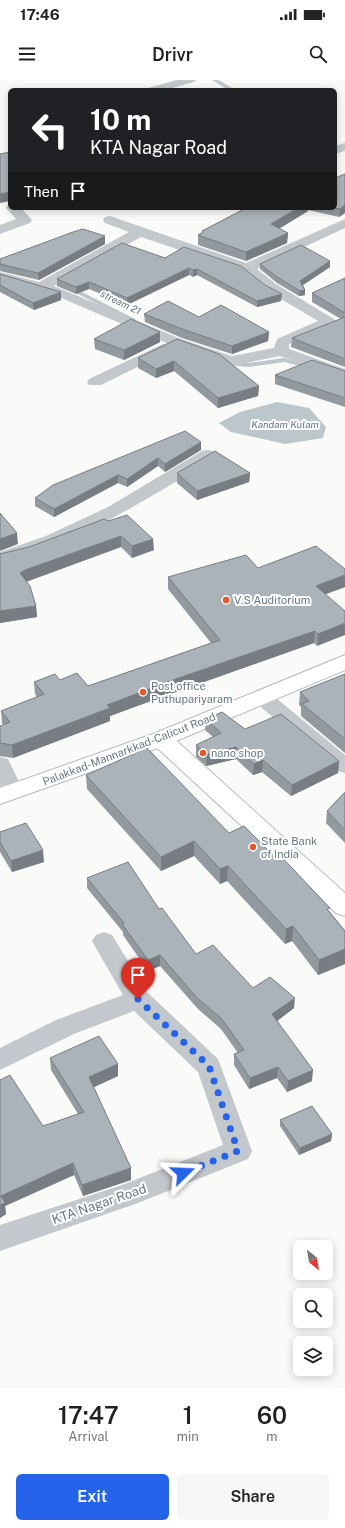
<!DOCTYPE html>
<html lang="en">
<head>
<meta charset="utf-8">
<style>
  :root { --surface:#fff; --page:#f6f6f6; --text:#222; --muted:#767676; --accent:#2563eb }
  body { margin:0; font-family:"Public Sans",sans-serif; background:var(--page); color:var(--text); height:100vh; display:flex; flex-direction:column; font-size:15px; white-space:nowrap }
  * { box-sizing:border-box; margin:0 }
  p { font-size:13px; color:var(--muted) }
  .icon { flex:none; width:22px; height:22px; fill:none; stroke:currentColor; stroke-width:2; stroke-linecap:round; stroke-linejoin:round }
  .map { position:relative; height:1308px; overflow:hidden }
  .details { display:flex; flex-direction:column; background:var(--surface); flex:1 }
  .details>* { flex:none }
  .banner { position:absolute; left:8px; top:8px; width:329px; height:122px; border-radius:6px; box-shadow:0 2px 10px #0003; background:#202124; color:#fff; overflow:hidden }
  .needle { width:26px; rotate:150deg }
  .buttons { position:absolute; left:293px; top:1160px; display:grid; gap:8px }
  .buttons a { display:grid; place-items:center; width:40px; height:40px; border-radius:6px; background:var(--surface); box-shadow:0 2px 10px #0003; font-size:20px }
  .pin { position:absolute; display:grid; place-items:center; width:34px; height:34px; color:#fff; margin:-41px -17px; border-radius:50% 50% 50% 0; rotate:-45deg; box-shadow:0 0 4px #0007 }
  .pin .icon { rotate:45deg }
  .me { position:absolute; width:44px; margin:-22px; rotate:69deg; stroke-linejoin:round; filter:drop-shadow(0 0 3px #0008) }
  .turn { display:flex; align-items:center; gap:14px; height:84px; padding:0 16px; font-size:18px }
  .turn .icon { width:52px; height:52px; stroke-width:2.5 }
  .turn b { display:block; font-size:28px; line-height:34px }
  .then { display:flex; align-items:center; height:38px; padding:0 16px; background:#0003; gap:8px; font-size:15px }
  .eta { display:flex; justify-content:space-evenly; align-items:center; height:68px; text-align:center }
  .eta b { font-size:24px; font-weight:600; line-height:28px }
  .cta { display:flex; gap:8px; margin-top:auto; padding:8px 16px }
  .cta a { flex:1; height:46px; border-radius:6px; background:var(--accent); color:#fff; font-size:16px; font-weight:600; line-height:46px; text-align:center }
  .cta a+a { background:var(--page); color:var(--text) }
  .status { display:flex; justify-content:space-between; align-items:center; height:28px; padding:0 20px; background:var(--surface); direction:ltr }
  .status svg { height:11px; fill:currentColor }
  header { display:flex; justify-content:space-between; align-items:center; height:52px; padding:0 16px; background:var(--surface); font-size:18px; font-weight:600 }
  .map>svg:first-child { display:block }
  .water { fill:#bbc7cb }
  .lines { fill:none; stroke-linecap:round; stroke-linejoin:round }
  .stream { fill:#bbc7cb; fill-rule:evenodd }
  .secondary-casing { stroke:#b3babf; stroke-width:2 }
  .highway-casing { stroke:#b4b9bd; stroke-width:2 }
  .lane { fill:#c3c8cc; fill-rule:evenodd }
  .street { fill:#c3c8cc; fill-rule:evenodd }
  .secondary { fill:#fff; fill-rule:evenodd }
  .highway { fill:#fff; fill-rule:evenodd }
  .wall { fill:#929a9f }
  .shaded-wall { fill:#777d82 }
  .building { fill:#aab3b9; stroke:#777d82 }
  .route { stroke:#2563eb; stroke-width:7; stroke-dasharray:0 12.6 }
  .poi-dot { fill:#e4572e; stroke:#fff; stroke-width:1.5 }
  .labels { text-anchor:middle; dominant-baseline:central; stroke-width:4; stroke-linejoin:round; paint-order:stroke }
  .far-water-label { font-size:10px; font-style:italic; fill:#60757c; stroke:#fff }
  .poi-label { font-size:11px; fill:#657683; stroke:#fff; text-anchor:start }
  .street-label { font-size:11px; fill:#657683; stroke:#fff }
  .near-street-label { font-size:13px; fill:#657683; stroke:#fff }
</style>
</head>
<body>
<div class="status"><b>17:46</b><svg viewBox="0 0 49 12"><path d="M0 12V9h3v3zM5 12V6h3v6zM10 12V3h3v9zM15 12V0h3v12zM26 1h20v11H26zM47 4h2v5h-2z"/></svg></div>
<header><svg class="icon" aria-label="menu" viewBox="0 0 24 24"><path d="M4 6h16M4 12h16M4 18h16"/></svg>Drivr<svg class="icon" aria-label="search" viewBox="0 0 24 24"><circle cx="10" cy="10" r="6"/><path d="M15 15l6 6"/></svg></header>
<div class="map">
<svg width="345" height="1308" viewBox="0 0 345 1308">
  <rect width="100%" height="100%" fill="#fafaf8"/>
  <path class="water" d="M 277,322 L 309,328 L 326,347 L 323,358 L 285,364 L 231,352 L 219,343 L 240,332 Z"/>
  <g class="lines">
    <g class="stream">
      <path d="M 70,206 L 135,239 L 136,240 L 131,241 L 68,209 L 67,208 Z"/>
      <path d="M 284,278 L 316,287 L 313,289 L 284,282 L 248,287 L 228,285 L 225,283 L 228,281 L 248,283 Z"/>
    </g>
    <defs>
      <path id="secondary" d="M 161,652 L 169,654 L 345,813 L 345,836 L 336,833 L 153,664 L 150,659 L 153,654 Z"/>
      <path id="highway" d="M 345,575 L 345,590 L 169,664 L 0,724 L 0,708 L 153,654 Z"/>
    </defs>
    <use href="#secondary" class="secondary-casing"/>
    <use href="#highway" class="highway-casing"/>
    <path class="lane" d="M 212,0 L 219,0 L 235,10 L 228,10 Z"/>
    <g class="street">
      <path d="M 177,0 L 196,0 L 194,2 L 165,10 L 146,10 L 148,8 Z"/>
      <path d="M 345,63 L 345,71 L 335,74 L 335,66 Z"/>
      <path d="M 8,125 L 10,125 L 10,128 L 21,128 L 32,140 L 30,143 L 0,154 L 0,145 L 16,139 L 6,128 Z"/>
      <path d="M 110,136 L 246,183 L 345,139 L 345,148 L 257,189 L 276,204 L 334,239 L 337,242 L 334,245 L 289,264 L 289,269 L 345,289 L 345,299 L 280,276 L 231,286 L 225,284 L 171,265 L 52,214 L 0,200 L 0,192 L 39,202 L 129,152 L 105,143 L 103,140 L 105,137 ZM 141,157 L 242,191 L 266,210 L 318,241 L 277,259 L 274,268 L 232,276 L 181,259 L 54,206 Z"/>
      <path d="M 163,264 L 168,266 L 171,269 L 168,272 L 101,305 L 89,305 L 87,302 L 89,299 Z"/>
      <path d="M 208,370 L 214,371 L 216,375 L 214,379 C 146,419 78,464 0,484 L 0,472 L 46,456 L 108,427 L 202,371 Z"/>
      <path d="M 263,611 L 270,613 L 345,675 L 345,693 L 337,691 L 256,623 L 253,618 L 256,613 Z"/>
      <path d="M 0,677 L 8,679 L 24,712 L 21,717 L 13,719 L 5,717 L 0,707 Z"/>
      <path d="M 104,852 L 112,855 L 147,912 L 218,979 L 252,1071 L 248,1079 L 138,1123 L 0,1171 L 0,1145 L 122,1105 L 223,1065 L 198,992 L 134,931 L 74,954 L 0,990 L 0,968 L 56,940 L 123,915 L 92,861 L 96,855 Z"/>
    </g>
    <use href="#secondary" class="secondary"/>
    <use href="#highway" class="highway"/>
  </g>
  <g class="wall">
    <path d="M 345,94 L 345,133 L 339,137 L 308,130 L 308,131 L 279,149 L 288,153 L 287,163 L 246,181 L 198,165 L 198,155 L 202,153 L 202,151 L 246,128 L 335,128 Z"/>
    <path d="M 105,156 L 105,164 L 39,200 L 0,191 L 0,179 Z"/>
    <path d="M 184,167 L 281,221 L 257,227 L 197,195 L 193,197 L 189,195 L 127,225 L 89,209 L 76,214 L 57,206 L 57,199 L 165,178 Z"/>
    <path d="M 260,184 L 330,187 L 303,205 L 305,210 L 305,215 L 299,216 L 277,203 L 260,189 Z"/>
    <path d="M 0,194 L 61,212 L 61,220 L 34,230 L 0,212 Z"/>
    <path d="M 345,198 L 345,287 L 291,267 L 292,258 L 341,239 L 312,222 L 312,213 Z"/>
    <path d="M 144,234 L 199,237 L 269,252 L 268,261 L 232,274 L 182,258 L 145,242 Z"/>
    <path d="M 94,259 L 160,262 L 124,280 L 95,269 Z"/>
    <path d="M 177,259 L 259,306 L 258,316 L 218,328 L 174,291 L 156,298 L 138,288 L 138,278 Z"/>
    <path d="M 345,291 L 345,327 L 275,304 L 275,295 Z"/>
    <path d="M 201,362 L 201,370 L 165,392 L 158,386 L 127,407 L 118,403 L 54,437 L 35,426 L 35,418 Z"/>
    <path d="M 177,393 L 250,393 L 249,402 L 197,420 L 177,403 Z"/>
    <path d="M 104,439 L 154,470 L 132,478 L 121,467 L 26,501 L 36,526 L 37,537 L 0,543 L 29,467 Z"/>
    <path d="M 258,488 L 345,489 L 345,507 L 326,514 L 317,566 L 314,563 L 170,614 L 110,636 L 110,641 L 13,678 L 0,676 L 0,646 L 3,645 L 2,643 L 1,631 L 37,617 L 35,614 L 34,602 L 60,600 L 88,606 L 211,563 L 168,509 L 168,497 Z"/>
    <path d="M 345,594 L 345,673 L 301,636 L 301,627 L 299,625 L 300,612 Z"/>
    <path d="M 206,639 L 245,649 L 339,681 L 338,693 L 291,716 L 262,692 L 253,695 L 236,679 L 206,686 L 196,677 L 196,665 L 213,657 L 205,650 Z"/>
    <path d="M 86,695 L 229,753 L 269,771 L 330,832 L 345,851 L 345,884 L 318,895 L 292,861 L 285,864 L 227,801 L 220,804 L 194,776 L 161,791 L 87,709 Z"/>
    <path d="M 345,712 L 345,763 L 326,743 L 327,731 Z"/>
    <path d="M 0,752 L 44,782 L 12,792 L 0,772 Z"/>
    <path d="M 87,798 L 159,829 L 196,874 L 253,908 L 294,928 L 277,941 L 312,1001 L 287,1012 L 277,998 L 249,1009 L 234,985 L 234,974 L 238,973 L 221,949 L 198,929 L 160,886 L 148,891 L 123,855 L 123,852 L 87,808 Z"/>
    <path d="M 50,978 L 118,984 L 118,996 L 94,1007 L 131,1100 L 83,1116 L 74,1095 L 5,1126 L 6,1134 L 0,1138 L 0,1000 L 43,1046 L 78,1034 L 51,990 Z"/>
    <path d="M 280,1040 L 332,1054 L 331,1061 L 299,1075 L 280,1046 Z"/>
  </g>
  <g class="shaded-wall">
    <path d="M 10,112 L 10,121 L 0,123 L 0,114 Z"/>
    <path d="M 345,125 L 345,133 L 339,137 L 340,129 Z"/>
    <path d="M 298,128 L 308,128 L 308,131 L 270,154 L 271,144 Z"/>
    <path d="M 288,153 L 287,163 L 246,181 L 246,172 Z"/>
    <path d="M 105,156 L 105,164 L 39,200 L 38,193 Z"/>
    <path d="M 330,181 L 330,187 L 300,207 L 300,201 Z"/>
    <path d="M 189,188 L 189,195 L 127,225 L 127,218 Z"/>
    <path d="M 197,189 L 197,195 L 193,197 L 193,190 Z"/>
    <path d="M 89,202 L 89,209 L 76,214 L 76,207 Z"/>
    <path d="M 305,210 L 305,215 L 299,216 L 300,211 Z"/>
    <path d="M 61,212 L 61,220 L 34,230 L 33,223 Z"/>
    <path d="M 282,214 L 281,221 L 257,227 L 257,221 Z"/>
    <path d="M 160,252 L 160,262 L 124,280 L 124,270 Z"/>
    <path d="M 269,252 L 268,261 L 232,274 L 232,266 Z"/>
    <path d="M 174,281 L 174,291 L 156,298 L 156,289 Z"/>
    <path d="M 259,306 L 258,316 L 218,328 L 218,318 Z"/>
    <path d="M 201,362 L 201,370 L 165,392 L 165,384 Z"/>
    <path d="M 158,378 L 158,386 L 127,407 L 127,399 Z"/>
    <path d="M 250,393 L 249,402 L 197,420 L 197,411 Z"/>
    <path d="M 118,395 L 118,403 L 54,437 L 54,429 Z"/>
    <path d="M 17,453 L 18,464 L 0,471 L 0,459 Z"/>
    <path d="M 121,456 L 121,467 L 26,502 L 20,493 L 25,490 Z"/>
    <path d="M 153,459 L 154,470 L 132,478 L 132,466 Z"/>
    <path d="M 345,495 L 345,507 L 315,518 L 316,506 Z"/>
    <path d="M 36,526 L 37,537 L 0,543 L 0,531 Z"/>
    <path d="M 345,543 L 345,555 L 317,566 L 318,554 Z"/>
    <path d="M 315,551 L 314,563 L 170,614 L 110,636 L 110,641 L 13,678 L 12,665 L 107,625 L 170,601 Z"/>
    <path d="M 236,667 L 236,679 L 206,686 L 207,674 Z"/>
    <path d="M 263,680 L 262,692 L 253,695 L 254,684 Z"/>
    <path d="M 339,681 L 338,693 L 291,716 L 292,705 Z"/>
    <path d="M 194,761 L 194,776 L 161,791 L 161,777 Z"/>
    <path d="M 43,770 L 44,782 L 12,792 L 11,781 Z"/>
    <path d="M 228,786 L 227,801 L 220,804 L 220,789 Z"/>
    <path d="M 293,846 L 292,861 L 285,864 L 286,849 Z"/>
    <path d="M 345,869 L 345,884 L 318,895 L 319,880 Z"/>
    <path d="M 160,875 L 160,886 L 148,891 L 148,880 Z"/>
    <path d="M 295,918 L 294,928 L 272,945 L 272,934 Z"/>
    <path d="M 118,984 L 118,996 L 90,1009 L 89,997 Z"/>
    <path d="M 278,987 L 277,998 L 249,1009 L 250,998 Z"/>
    <path d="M 313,990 L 312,1001 L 287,1012 L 288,1001 Z"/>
    <path d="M 332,1054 L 331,1061 L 299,1075 L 300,1068 Z"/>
    <path d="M 73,1083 L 74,1095 L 5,1126 L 6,1134 L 0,1138 L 1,1116 Z"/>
    <path d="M 131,1088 L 131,1100 L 83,1116 L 82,1105 Z"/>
  </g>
  <g class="building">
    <path d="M 10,72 L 10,112 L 0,114 L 0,74 Z"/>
    <path d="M 345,94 L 345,125 L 340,129 L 335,128 L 335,98 Z"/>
    <path d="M 246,128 L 298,128 L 271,144 L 288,153 L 246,172 L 198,155 L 203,152 L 202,151 Z"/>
    <path d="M 83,149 L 105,156 L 38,193 L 0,184 L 0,179 L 73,152 Z"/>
    <path d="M 122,163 L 165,178 L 184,167 L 241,186 L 265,205 L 282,214 L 257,221 L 197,189 L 193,190 L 189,188 L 127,218 L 89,202 L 76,207 L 57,199 Z"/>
    <path d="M 301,165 L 330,181 L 300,201 L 305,210 L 300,211 L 277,197 L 260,184 Z"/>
    <path d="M 0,194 L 61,212 L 33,223 L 0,205 Z"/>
    <path d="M 345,198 L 345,233 L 312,213 Z"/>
    <path d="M 168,221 L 199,237 L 221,225 L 269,252 L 232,266 L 182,249 L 144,234 Z"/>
    <path d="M 345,237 L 345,279 L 292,258 Z"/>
    <path d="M 131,239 L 160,252 L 124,270 L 94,259 Z"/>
    <path d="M 177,259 L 219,274 L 259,306 L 218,318 L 174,281 L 156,289 L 138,278 Z"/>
    <path d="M 312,280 L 345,291 L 345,318 L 275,295 Z"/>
    <path d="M 185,351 L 201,362 L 165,384 L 158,378 L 127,399 L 118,395 L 54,429 L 35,418 L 53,405 Z"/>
    <path d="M 215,371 L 250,393 L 197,411 L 177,393 Z"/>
    <path d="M 0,433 L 17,453 L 0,459 Z"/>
    <path d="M 127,435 L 153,459 L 132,466 L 121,456 L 25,490 L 20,493 L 30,506 L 36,526 L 0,531 L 0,474 L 29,467 L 104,439 L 108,441 Z"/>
    <path d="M 316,466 L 345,489 L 345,495 L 316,506 L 345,531 L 345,543 L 318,554 L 315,551 L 170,601 L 107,625 L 110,628 L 12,665 L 0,663 L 0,646 L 10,642 L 1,631 L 44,614 L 34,602 L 55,594 L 60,600 L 77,593 L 88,606 L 220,560 L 168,497 L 246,475 L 258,488 Z"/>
    <path d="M 345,594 L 345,659 L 302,624 L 309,621 L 300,612 Z"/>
    <path d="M 222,632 L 245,649 L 281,634 L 339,681 L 292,705 L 263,680 L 254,684 L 236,667 L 207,674 L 196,665 L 221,653 L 206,639 Z"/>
    <path d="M 147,668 L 229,753 L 244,746 L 269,771 L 274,769 L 330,828 L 327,829 L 345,851 L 345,869 L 319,880 L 293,846 L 286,849 L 228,786 L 220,789 L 194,761 L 161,777 L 86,695 Z"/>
    <path d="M 345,712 L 345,750 L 327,731 Z"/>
    <path d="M 26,743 L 43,770 L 11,781 L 0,762 L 0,752 Z"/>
    <path d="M 128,782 L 159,829 L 162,828 L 196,874 L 213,865 L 253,908 L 270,897 L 295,918 L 272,934 L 313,990 L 288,1001 L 278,987 L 250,998 L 234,974 L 244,970 L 221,938 L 198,919 L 160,875 L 148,880 L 122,844 L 124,843 L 87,798 Z"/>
    <path d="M 99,956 L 118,984 L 89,997 L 131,1088 L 82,1105 L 73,1083 L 1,1116 L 5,1123 L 0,1125 L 0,1000 L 10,995 L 43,1046 L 84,1032 L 50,978 Z"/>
    <path d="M 312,1026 L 332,1054 L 300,1068 L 280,1040 Z"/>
  </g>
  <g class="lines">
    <path class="route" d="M 138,919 L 209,986 L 238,1071 L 183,1093"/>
  </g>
  <g class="poi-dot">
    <circle cx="226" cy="520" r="4"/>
    <circle cx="143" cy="612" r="4"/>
    <circle cx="203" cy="673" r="4"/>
    <circle cx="253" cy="767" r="4"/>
  </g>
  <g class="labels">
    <g class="far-water-label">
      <text transform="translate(121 222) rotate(26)">stream 21</text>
      <text x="285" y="344">Kandam Kulam</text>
    </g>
    <g class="poi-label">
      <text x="234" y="520">V.S Auditorium</text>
      <text x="151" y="606">Post office<tspan x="151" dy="13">Puthupariyaram</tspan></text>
      <text x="211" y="673">nano shop</text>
      <text x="261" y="761">State Bank<tspan x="261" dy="13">of India</tspan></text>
    </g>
    <g class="street-label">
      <text transform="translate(129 669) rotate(-21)">Palakkad-Mannarkkad-Calicut Road</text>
    </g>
    <g class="near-street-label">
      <text transform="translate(99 1124) rotate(-19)">KTA Nagar Road</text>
    </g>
  </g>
</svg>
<div class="buttons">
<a><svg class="needle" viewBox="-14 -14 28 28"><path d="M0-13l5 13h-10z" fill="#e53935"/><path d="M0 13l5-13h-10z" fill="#767676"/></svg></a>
<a><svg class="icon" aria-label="search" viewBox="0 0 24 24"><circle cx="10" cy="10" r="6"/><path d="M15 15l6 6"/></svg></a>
<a><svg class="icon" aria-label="layers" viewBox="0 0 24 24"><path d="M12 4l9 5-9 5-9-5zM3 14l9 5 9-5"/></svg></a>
</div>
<div class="pin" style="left:138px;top:919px;background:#d93025"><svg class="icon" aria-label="arrive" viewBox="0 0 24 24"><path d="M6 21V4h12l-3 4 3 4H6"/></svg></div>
<svg class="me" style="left:183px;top:1093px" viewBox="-20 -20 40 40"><path d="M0-17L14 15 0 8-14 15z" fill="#2563eb" stroke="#fff" stroke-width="4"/></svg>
<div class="banner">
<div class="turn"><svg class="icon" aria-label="left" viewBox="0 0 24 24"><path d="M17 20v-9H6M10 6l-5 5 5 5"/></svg><div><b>10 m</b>KTA Nagar Road</div></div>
<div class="then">Then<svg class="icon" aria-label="arrive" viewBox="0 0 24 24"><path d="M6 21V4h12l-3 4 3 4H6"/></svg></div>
</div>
</div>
<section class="details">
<div class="eta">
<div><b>17:47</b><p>Arrival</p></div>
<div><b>1</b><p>min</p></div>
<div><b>60</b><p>m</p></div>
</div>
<div class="cta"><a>Exit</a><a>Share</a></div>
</section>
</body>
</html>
